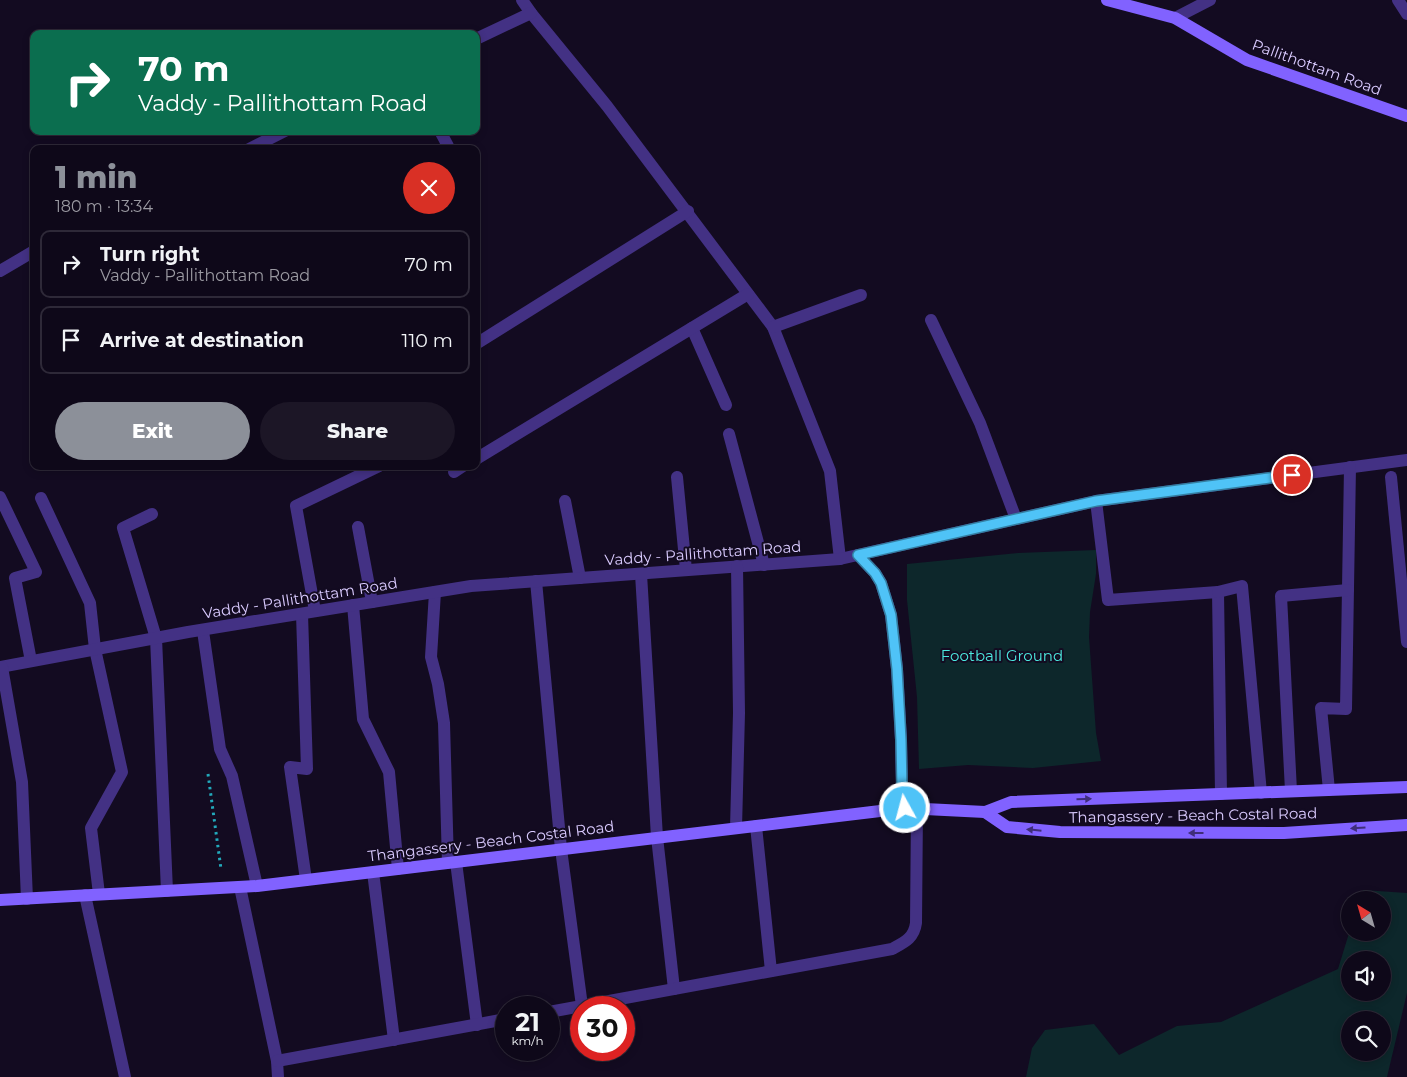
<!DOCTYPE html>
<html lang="en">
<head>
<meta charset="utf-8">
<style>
  :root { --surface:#0e0819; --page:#1c1626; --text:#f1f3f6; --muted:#9b9aa2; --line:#2e2938; --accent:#8c9099 }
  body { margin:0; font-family:Montserrat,sans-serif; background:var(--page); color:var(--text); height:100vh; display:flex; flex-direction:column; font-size:19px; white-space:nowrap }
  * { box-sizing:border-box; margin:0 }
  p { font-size:16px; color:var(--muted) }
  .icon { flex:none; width:28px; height:28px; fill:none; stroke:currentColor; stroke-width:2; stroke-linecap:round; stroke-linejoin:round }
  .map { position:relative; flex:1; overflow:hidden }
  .details { position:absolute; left:30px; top:145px; width:450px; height:325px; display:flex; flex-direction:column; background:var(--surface); border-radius:10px; box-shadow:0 2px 8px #0003,0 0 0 1px var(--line) }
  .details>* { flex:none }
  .banner { position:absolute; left:30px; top:30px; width:450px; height:105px; border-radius:10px; box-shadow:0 2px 8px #0003,0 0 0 1px var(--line); background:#0b6e4f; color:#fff; overflow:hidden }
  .needle { width:32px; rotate:323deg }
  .controls { position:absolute; left:1341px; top:891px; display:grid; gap:10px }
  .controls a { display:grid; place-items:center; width:50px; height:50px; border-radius:50%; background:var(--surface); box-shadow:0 2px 8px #0003,0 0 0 1px var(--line); font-size:25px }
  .speed { position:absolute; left:495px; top:996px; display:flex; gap:10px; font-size:25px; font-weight:700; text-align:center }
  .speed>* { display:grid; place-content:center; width:65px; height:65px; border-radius:50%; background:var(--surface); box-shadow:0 2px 8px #0003,0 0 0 1px var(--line); line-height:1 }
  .speed small { font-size:12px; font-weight:400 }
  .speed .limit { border:8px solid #d22; background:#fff; color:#111 }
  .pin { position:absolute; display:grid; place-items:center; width:42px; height:42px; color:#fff; margin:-21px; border:2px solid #fff; border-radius:50%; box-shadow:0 1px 5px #0007 }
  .me { position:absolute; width:55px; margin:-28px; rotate:353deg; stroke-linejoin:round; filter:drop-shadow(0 0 4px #0008) }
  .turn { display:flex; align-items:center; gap:18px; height:105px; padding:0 25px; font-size:22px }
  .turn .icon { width:65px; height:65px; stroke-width:2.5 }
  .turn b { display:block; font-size:35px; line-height:42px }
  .round { display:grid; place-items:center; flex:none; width:52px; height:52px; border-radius:26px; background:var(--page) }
  .summary { display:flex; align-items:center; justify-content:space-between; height:85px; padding:0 25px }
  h1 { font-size:30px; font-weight:800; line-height:38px; color:var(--accent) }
  .primary-button { display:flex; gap:10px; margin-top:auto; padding:10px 25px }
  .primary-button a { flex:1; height:58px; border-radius:30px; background:var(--accent); color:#fff; font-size:20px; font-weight:800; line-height:58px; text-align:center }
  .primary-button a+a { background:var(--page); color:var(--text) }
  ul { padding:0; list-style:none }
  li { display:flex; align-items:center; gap:15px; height:68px; margin:0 10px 8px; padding:0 15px; border:2px solid var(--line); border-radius:10px }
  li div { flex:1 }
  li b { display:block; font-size:19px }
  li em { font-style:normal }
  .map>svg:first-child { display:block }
  .green { fill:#0d272b; fill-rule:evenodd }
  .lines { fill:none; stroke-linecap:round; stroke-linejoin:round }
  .path { stroke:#22a9bb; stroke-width:3; stroke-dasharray:2.5 4; stroke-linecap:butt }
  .street { stroke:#433184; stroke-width:12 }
  .secondary { stroke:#8162ff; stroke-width:12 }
  .oneway { fill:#3f2e7a }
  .route-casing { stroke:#337fa1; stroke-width:12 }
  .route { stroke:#4fc3f7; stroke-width:9 }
  .labels { text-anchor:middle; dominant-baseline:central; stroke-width:4; stroke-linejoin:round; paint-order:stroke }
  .street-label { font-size:15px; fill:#dacbff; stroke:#130b21 }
  .park-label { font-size:15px; fill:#4ce9de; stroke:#130b21 }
</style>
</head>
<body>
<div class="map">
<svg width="1407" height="1077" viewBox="0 0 1407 1077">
  <rect width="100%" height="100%" fill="#130b21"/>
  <g class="green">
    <path d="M 1096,550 L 1096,574 L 1090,612 L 1089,637 L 1096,733 L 1101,761 L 1033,768 L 968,765 L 919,769 L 917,697 L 907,600 L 907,564 L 1018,553 Z"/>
    <path d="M 1363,890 L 1407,893 L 1407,993 L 1387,1077 L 1026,1077 L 1032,1048 L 1045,1030 L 1094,1024 L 1119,1055 L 1177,1026 L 1221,1022 L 1338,969 L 1350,930 L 1350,932 L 1382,932 L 1382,900 L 1360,900 ZM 1350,960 L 1382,960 L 1382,992 L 1350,992 ZM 1350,1020 L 1382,1020 L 1382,1052 L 1350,1052 Z"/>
  </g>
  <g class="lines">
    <path class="path" d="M 208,774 L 221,869"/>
    <g class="street">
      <path d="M 522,0 L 531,13 L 607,106 L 773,327 L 830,471 L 840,559"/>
      <path d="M 1398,0 L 1407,14"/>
      <path d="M 1175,18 L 1210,0"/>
      <path d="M 476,39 L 531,13"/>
      <path d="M 440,131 L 448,146 L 443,149"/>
      <path d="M 249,149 L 285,131"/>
      <path d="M 0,271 L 34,251"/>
      <path d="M 931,320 L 980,423 L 1016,519"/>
      <path d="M 773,327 L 861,295"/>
      <path d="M 692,328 L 726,405"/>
      <path d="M 476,344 L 688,211"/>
      <path d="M 729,434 L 764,565"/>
      <path d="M 476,459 L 748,294"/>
      <path d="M 454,472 L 463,466"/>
      <path d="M 677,477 L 686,570"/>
      <path d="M 1391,477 L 1407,642"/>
      <path d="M 0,497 L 36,572 L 15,578 L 31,661"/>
      <path d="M 41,498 L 90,603 L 95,649 L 122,772 L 91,828 L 99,894"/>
      <path d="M 565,501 L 580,578"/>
      <path d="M 1096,501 L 1108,600 L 1218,592 L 1221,794"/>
      <path d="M 152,514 L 123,528 L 156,638 L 167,891"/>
      <path d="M 358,527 L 372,602"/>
      <path d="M 858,555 L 875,573 L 881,583 L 891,615 L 897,669 L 901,740 L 902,788 L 905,808"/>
      <path d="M 641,574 L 657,837 L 674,989"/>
      <path d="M 536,581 L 561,849 L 582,1006"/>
      <path d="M 435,592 L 431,657 L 438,684 L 444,723 L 448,863"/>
      <path d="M 1218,592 L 1242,586 L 1261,793"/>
      <path d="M 353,605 L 363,719 L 389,772 L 398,869"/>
      <path d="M 315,611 L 296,506 L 379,466"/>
      <path d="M 302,614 L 307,769 L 290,767 L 306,880"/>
      <path d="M 203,631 L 220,749 L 232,776 L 257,886"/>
      <path d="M 0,667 L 188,632 L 471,586 L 840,559 L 1096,501 L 1407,460"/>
      <path d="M 2,667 L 22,782 L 27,899"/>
      <path d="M 1329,790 L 1321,708 L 1346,709 L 1350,467"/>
      <path d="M 1291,791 L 1281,596 L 1348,590"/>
      <path d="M 756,826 L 771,971"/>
      <path d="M 736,828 L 739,713 L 737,566"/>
      <path d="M 456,862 L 477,1025"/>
      <path d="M 373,872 L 394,1040"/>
      <path d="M 240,887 L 277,1061 L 278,1077"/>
      <path d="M 85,895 L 125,1077"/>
      <path d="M 549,1012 L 892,949 C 905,942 914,938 916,923 L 917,808"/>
      <path d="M 277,1061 L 506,1019"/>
    </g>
    <g class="secondary">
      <path d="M 1107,0 L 1175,18 L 1247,60 L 1407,116"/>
      <path d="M 985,812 L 1007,827 L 1060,832 L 1284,833 L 1407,825"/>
      <path d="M 0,900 L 257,886 L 905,808 L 985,812 L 1011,802 L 1407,787"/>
    </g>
  </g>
  <defs><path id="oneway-solid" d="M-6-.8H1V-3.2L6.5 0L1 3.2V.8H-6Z" transform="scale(1.25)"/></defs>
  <g class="oneway">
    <use href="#oneway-solid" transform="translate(1084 799) rotate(-2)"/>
    <use href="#oneway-solid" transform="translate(1358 828) rotate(176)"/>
    <use href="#oneway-solid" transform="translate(1034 830) rotate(-174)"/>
    <use href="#oneway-solid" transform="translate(1196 833) rotate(-180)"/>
  </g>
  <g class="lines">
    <defs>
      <path id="route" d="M 905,808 L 902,788 L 901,740 L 897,669 L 891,615 L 881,583 L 875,573 L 858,555 L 1096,501 L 1292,475"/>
    </defs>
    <use href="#route" class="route-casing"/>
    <use href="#route" class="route"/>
  </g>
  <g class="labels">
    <g class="street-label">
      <text transform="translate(1317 67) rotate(20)">Pallithottam Road</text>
      <text transform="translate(703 553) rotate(-4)">Vaddy - Pallithottam Road</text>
      <text transform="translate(300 598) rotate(-9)">Vaddy - Pallithottam Road</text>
      <text transform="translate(1193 815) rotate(-1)">Thangassery - Beach Costal Road</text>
      <text transform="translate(491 841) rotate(-7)">Thangassery - Beach Costal Road</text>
    </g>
    <g class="park-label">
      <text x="1002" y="655">Football Ground</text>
    </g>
  </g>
</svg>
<div class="controls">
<a><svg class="needle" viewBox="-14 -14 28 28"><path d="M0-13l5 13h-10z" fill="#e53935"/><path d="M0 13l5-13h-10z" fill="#9b9aa2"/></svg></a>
<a><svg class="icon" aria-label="sound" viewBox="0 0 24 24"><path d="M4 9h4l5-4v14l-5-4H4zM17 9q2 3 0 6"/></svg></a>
<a><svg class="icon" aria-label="search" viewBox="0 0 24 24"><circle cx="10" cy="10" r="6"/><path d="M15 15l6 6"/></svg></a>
</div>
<div class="speed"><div>21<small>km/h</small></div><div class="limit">30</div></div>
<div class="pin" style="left:1292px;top:475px;background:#d93025"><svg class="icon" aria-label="arrive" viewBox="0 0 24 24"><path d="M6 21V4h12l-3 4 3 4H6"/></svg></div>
<svg class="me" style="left:905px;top:808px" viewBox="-20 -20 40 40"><circle r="17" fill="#4fc3f7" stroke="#fff" stroke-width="3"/><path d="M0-11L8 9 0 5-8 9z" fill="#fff"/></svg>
<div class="banner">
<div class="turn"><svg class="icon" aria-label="right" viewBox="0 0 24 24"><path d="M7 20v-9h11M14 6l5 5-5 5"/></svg><div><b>70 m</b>Vaddy - Pallithottam Road</div></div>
</div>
<section class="details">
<div class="summary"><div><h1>1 min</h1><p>180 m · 13:34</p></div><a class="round" style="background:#d93025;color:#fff"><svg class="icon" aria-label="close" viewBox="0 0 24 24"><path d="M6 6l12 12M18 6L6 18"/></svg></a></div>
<ul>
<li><svg class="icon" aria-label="right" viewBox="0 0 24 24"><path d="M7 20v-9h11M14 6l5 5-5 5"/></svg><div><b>Turn right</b><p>Vaddy - Pallithottam Road</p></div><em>70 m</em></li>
<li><svg class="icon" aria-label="arrive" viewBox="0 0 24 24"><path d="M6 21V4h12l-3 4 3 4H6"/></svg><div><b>Arrive at destination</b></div><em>110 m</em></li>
</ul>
<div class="primary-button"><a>Exit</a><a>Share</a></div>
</section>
</div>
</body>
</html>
